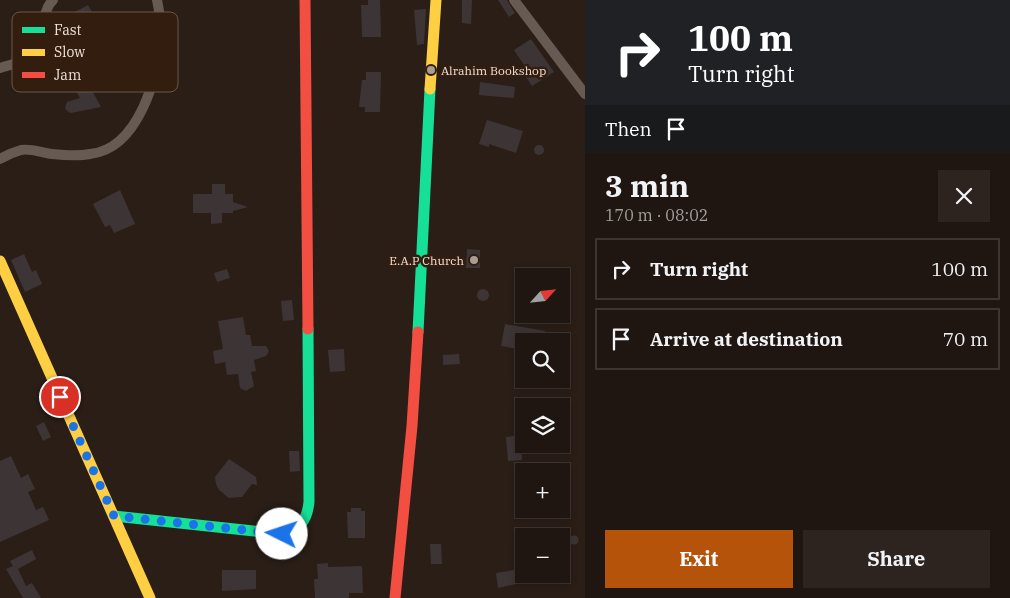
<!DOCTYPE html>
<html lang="en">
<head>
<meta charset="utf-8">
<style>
  :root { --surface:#201611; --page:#2d231f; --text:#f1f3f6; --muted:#a29f9f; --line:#3d3531; --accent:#b45309 }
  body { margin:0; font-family:"IBM Plex Serif",serif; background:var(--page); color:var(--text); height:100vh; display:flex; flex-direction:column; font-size:19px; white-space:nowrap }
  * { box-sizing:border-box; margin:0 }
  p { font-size:16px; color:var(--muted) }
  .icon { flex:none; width:28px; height:28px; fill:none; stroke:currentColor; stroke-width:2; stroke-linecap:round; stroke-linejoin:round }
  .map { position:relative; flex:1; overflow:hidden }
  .details { display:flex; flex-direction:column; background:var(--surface); width:425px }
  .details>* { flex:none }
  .banner { background:#202124; color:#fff; overflow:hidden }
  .needle { width:32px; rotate:63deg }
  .buttons { position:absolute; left:515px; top:268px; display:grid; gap:10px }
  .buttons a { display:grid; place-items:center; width:55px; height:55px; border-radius:0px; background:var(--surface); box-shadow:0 2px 8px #0003,0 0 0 1px var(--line); font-size:25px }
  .pin { position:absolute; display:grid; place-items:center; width:42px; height:42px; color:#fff; margin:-21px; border:2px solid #fff; border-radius:50%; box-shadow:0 1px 5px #0007 }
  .me { position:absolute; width:55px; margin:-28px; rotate:274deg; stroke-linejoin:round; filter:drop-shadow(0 0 4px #0008) }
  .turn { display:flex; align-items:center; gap:18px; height:105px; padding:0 20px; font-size:22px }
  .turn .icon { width:65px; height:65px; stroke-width:2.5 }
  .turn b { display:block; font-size:35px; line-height:42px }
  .then { display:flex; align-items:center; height:48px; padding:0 20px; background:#0003; gap:10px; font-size:19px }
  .round { display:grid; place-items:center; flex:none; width:52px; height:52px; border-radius:0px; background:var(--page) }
  .overview { display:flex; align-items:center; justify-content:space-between; height:85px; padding:0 20px }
  h1 { font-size:30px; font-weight:700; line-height:38px }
  .primary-button { display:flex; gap:10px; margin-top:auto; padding:10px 20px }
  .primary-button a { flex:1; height:58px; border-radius:0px; background:var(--accent); color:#fff; font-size:20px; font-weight:700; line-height:58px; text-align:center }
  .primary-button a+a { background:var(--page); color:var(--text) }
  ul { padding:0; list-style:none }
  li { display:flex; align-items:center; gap:15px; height:62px; margin:0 10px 8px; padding:0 10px; border:2px solid var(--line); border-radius:0px }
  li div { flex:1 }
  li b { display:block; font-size:19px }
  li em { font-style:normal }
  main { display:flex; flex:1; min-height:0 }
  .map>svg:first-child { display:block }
  .building { fill:#3d3535 }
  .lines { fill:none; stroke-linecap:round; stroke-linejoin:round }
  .street { stroke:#665a53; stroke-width:10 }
  .fast { stroke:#16e098; stroke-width:11 }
  .slow { stroke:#ffcf43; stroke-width:11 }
  .jam { stroke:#f24e42; stroke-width:11 }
  .route { stroke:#1a73e8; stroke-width:9; stroke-dasharray:0 16.2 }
  .poi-dot { fill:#aa9d94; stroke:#321d0f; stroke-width:2 }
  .labels { text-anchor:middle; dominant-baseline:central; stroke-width:5; stroke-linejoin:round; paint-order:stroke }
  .poi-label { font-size:12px; fill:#efe1d8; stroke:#321d0f; text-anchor:start }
  .key { fill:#321d0f; stroke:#6b584b; stroke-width:1 }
  .key-label { font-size:14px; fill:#efe1d8 }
</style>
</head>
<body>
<main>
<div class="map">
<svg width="585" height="598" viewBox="0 0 585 598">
  <rect width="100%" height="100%" fill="#2a1e17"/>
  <g class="building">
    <path d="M 368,0 L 380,0 L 381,37 L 362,37 L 361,5 L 368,5 Z"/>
    <path d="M 462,0 L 472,0 L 471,24 L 462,23 Z"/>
    <path d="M 498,0 L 507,0 L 515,13 L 509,17 Z"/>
    <path d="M 88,5 L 106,37 L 108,51 L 113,48 L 123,68 L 127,79 L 117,84 L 100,49 L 96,51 L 68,24 L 75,20 L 71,14 Z"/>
    <path d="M 426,9 L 424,44 L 417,45 L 414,10 Z"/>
    <path d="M 531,39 L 554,72 L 532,86 L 526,77 L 530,74 L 514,50 Z"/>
    <path d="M 366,72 L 381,72 L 380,112 L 365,112 L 365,107 L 359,107 L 362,80 L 366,80 Z"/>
    <path d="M 480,82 L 515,87 L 514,98 L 479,95 Z"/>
    <path d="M 89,85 L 101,107 L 71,113 L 67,111 L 65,108 L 67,102 L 80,98 L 76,91 Z"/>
    <path d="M 487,120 L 523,131 L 516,153 L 489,144 L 489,147 L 479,144 Z"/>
    <circle cx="539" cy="150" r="5"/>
    <path d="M 212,184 L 225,184 L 225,194 L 233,194 L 233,202 L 248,207 L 233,211 L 233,213 L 222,213 L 222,223 L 211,224 L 211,213 L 193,213 L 193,194 L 212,194 Z"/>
    <path d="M 120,190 L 135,224 L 114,233 L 110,225 L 105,227 L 93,204 Z"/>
    <path d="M 467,249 L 480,250 L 480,268 L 466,268 Z"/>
    <path d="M 24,254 L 32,272 L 36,270 L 42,284 L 25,292 L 11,260 Z"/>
    <path d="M 227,269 L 230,278 L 217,282 L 214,273 Z"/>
    <circle cx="483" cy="295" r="6"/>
    <path d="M 292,300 L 294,320 L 283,321 L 281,301 Z"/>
    <path d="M 243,317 L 246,335 L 250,335 L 252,346 L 266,346 L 269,351 L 266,356 L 254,360 L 256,371 L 251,372 L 254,386 L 246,391 L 240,388 L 238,374 L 227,375 L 225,362 L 215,364 L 213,351 L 223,349 L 218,321 Z"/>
    <path d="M 505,324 L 545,331 L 543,341 L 524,341 L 524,350 L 501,346 Z"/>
    <path d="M 344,349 L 345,371 L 330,372 L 328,350 Z"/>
    <path d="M 459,354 L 460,364 L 443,365 L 443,355 Z"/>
    <path d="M 44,422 L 51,437 L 43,441 L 36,426 Z"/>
    <path d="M 521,435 L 522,460 L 508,461 L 506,437 Z"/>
    <path d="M 289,451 L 299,451 L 300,471 L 290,472 Z"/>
    <path d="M 11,456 L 21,478 L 28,474 L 35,489 L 28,492 L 36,510 L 43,507 L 49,520 L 0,542 L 0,461 Z"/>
    <path d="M 229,459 L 256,477 L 257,485 L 252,484 L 242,497 L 229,498 L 219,490 L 216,484 L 215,477 Z"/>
    <path d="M 351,508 L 361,508 L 361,511 L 365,511 L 365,538 L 348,538 L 347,512 L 351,512 Z"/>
    <circle cx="574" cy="540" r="4.5"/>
    <path d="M 430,544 L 441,544 L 442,564 L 431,564 Z"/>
    <path d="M 32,550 L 36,559 L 18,569 L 26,586 L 32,583 L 41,598 L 23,598 L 6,569 L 13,566 L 10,561 Z"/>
    <path d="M 328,563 L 328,567 L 362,566 L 363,593 L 349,593 L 349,598 L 315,598 L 314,579 L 318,579 L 317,564 Z"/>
    <path d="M 222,570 L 256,570 L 256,589 L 222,591 Z"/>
    <path d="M 514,570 L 516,584 L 498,588 L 496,573 Z"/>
  </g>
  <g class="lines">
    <g class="street">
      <path d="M 514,0 L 585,94"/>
      <path d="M 0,68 C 9,65 19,63 27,60 C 51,49 36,16 53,0"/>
      <path d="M 0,159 C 7,155 14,152 21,150 C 31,148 42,153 52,154 C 62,155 80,156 90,154 C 139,149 159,75 161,34 C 162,23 159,11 157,0"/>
    </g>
    <g class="fast">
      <path d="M 418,332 L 430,89"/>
      <path d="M 114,516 L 282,534 C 300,529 307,521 309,502 L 308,329"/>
    </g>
    <g class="slow">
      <path d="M 430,89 L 436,0"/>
      <path d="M 0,261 L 150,598"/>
    </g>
    <g class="jam">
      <path d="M 305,0 L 308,329"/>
      <path d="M 395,598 L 412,426 L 418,332"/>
    </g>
  </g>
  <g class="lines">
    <path class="route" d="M 60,397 L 114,516 L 282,534"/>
  </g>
  <g class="poi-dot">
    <circle cx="431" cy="70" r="5"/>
    <circle cx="474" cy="260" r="5"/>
  </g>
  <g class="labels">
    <g class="poi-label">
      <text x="441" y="70">Alrahim Bookshop</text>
      <text x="464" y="260" text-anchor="end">E.A.P Church</text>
    </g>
  </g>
  <rect x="12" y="12" width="166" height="80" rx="8" class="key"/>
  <rect x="22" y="27" width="23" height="6" fill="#16e098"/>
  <rect x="22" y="49" width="23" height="7" fill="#ffcf43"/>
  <rect x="22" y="72" width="23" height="6" fill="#f24e42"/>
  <g class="key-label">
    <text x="54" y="35">Fast</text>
    <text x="54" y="57">Slow</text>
    <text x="54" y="80">Jam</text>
  </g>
</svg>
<div class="buttons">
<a><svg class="needle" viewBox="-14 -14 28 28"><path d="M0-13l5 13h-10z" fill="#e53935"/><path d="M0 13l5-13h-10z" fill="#a29f9f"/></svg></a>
<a><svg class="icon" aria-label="search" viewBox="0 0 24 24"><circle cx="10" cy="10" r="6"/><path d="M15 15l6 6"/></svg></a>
<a><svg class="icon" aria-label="layers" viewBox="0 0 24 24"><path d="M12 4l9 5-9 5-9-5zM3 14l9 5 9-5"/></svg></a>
<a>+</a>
<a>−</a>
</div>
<div class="pin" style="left:60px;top:397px;background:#d93025"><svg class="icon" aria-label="arrive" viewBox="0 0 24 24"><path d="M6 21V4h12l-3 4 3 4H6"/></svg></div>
<svg class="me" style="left:282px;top:534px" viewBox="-20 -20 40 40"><circle r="19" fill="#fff"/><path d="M0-13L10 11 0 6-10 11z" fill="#1a73e8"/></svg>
</div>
<section class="details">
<div class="banner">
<div class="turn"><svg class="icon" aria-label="right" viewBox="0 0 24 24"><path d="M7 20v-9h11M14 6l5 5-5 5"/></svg><div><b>100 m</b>Turn right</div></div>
<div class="then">Then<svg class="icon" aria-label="arrive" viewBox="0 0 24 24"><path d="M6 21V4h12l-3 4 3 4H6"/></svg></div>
</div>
<div class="overview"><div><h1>3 min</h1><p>170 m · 08:02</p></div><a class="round"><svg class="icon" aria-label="close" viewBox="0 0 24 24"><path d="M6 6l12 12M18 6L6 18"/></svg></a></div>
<ul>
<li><svg class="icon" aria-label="right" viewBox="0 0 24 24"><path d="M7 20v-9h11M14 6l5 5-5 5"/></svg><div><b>Turn right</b></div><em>100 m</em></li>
<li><svg class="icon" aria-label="arrive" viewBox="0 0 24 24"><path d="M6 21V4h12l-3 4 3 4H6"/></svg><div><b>Arrive at destination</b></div><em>70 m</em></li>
</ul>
<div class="primary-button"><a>Exit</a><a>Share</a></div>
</section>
</main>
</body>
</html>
